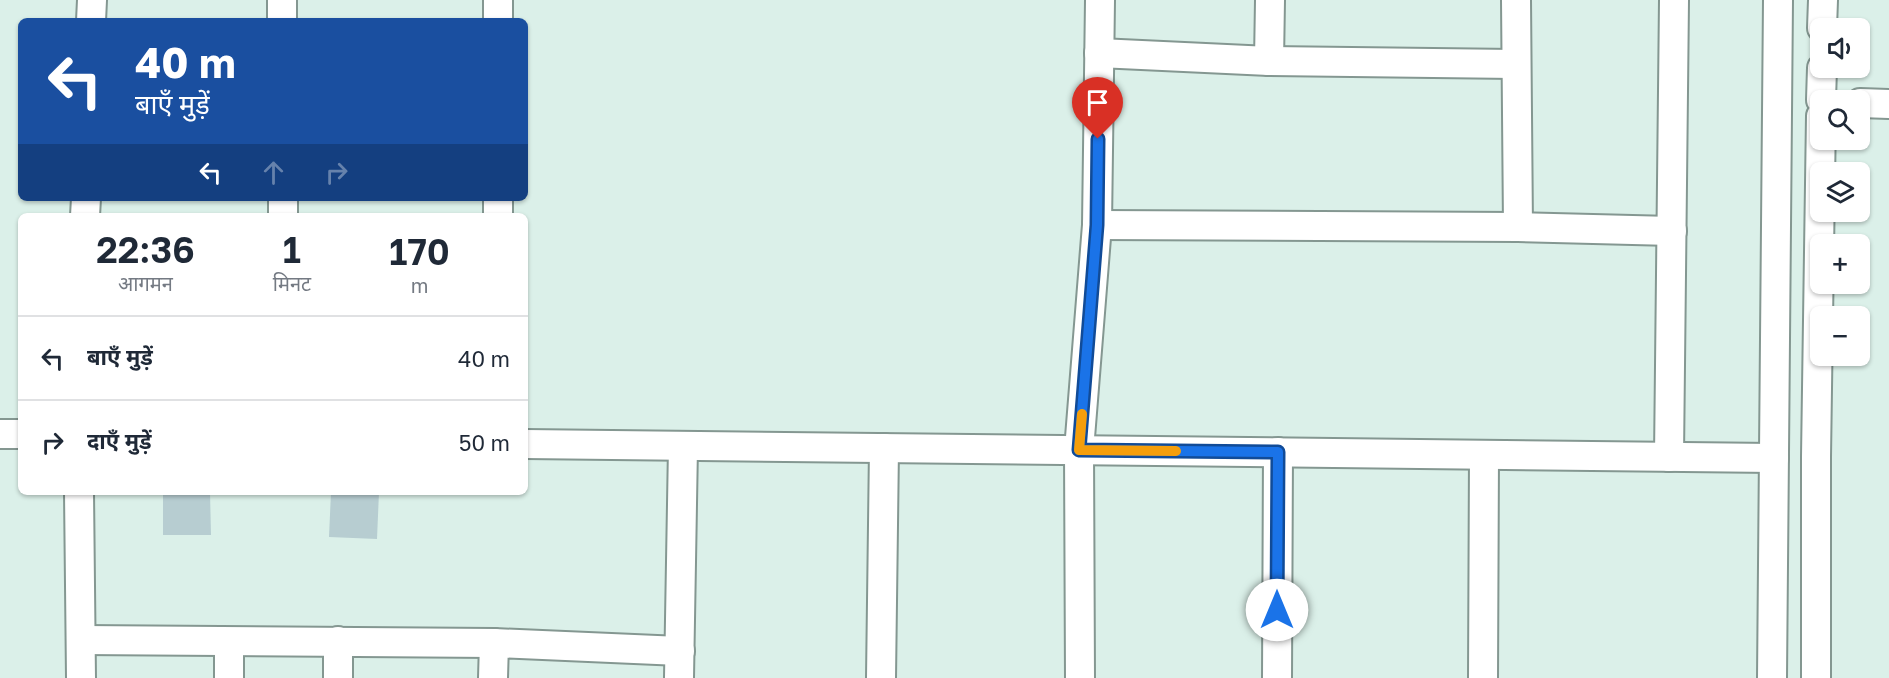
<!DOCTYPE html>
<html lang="hi">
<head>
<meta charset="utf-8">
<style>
  :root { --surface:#fff; --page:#f2f2f3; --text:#1f2937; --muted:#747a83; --line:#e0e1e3 }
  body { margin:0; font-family:"Golos Text","Noto Sans Devanagari",sans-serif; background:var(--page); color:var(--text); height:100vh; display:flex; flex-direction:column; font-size:22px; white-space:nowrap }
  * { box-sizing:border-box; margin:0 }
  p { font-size:20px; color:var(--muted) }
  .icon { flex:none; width:33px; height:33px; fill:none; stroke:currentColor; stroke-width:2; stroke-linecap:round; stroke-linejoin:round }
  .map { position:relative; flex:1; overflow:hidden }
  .details { position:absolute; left:18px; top:213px; width:510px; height:282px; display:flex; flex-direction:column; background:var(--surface); border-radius:9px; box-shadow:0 2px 4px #0004 }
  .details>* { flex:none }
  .banner { position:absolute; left:18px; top:18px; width:510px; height:183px; border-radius:9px; box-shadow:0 2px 4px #0004; background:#1a4fa0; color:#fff; overflow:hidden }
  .buttons { position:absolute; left:1810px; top:18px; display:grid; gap:12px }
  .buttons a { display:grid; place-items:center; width:60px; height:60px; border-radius:9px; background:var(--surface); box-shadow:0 2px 4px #0004; font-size:30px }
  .pin { position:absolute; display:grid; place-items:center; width:51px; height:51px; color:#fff; margin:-62px -26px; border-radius:50% 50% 50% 0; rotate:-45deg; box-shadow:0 0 6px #0007 }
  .pin .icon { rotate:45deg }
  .me { position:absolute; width:66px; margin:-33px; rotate:0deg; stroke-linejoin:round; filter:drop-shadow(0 0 4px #0008) }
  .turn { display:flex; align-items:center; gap:21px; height:126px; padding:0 18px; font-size:27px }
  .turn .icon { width:78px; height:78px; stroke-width:2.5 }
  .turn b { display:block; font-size:42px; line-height:51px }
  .lanes { display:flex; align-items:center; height:57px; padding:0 18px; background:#0003; justify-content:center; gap:30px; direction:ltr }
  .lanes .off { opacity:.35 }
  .eta { display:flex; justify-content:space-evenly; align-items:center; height:102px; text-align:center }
  .eta b { font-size:36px; font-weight:600; line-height:42px }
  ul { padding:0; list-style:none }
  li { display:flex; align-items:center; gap:18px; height:84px; padding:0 18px; border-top:2px solid var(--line) }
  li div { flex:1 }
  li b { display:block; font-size:22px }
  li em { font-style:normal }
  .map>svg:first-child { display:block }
  .building { fill:#b7cdd1 }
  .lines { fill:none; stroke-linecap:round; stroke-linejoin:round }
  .minor-casing { stroke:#849791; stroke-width:32 }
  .minor { stroke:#fff; stroke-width:28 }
  .route-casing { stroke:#114b97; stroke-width:15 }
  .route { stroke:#1a73e8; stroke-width:10 }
  .slow { stroke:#f59e0b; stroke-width:10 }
</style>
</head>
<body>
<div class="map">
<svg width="1889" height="678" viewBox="0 0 1889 678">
  <rect width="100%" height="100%" fill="#dbf0e9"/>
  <g class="building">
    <path d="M 163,492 L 210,492 L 211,535 L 163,535 Z"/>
    <path d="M 331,492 L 379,492 L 377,539 L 329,537 Z"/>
  </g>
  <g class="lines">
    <defs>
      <g id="minor">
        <path d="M 282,0 L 282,21"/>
        <path d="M 498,0 L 498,21"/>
        <path d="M 91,21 L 92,0"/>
        <path d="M 1822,28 L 1823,0"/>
        <path d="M 1099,53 L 1269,61 L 1515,64"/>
        <path d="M 1269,61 L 1270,0"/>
        <path d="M 1821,100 L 1822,68"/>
        <path d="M 1860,103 L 1889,104"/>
        <path d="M 283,198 L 283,216"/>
        <path d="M 498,198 L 498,216"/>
        <path d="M 85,216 L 86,198"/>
        <path d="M 1097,225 L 1518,227 L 1516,0"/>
        <path d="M 1518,227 L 1672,231"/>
        <path d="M 0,434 L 21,434"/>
        <path d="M 525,444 L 1774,458"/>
        <path d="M 1669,457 L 1674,0"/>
        <path d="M 79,492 L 81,678"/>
        <path d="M 81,640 L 494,643"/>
        <path d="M 229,678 L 229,642"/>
        <path d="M 338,678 L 338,641"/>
        <path d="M 493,678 L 494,643 L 680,651"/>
        <path d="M 679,678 L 683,446"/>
        <path d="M 881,678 L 884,448"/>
        <path d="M 1080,678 L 1079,450 L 1097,225 L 1100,0"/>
        <path d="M 1277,678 L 1278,452"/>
        <path d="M 1483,678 L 1484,455"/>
        <path d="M 1772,678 L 1778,0"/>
        <path d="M 1816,678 L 1816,457 L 1821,116"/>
      </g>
    </defs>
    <use href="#minor" class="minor-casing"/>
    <use href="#minor" class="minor"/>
  </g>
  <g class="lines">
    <defs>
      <path id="route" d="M 1098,139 L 1097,225 L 1079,450 L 1278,452 L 1277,610"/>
    </defs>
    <use href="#route" class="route-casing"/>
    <use href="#route" class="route"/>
    <path class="slow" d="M 1082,414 L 1079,450 L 1176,451"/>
  </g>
</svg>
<div class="buttons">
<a><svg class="icon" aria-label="sound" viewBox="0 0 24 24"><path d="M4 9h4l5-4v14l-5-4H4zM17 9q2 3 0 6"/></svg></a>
<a><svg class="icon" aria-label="search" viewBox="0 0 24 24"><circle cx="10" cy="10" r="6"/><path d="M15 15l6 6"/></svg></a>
<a><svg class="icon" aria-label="layers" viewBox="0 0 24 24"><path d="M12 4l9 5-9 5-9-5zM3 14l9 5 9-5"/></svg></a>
<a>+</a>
<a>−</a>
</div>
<div class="pin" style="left:1098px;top:139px;background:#d93025"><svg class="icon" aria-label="arrive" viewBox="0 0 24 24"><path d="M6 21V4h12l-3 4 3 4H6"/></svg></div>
<svg class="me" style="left:1277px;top:610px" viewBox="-20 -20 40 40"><circle r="19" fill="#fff"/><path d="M0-13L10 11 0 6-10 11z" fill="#1a73e8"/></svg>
<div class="banner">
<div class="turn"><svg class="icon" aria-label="left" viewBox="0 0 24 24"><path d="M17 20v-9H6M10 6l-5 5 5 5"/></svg><div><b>40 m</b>बाएँ मुड़ें</div></div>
<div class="lanes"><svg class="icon" aria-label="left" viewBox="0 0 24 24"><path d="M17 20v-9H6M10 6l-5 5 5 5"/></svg><svg class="icon off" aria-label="ahead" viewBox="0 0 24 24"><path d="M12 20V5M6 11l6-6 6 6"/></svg><svg class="icon off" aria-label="right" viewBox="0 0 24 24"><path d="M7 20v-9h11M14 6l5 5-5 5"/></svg></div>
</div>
<section class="details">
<div class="eta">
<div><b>22:36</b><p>आगमन</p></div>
<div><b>1</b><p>मिनट</p></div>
<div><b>170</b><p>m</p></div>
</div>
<ul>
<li><svg class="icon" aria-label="left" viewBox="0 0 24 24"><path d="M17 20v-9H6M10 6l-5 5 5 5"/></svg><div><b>बाएँ मुड़ें</b></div><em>40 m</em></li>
<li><svg class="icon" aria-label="right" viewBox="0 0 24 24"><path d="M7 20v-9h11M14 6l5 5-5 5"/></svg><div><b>दाएँ मुड़ें</b></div><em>50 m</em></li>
</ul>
</section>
</div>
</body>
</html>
